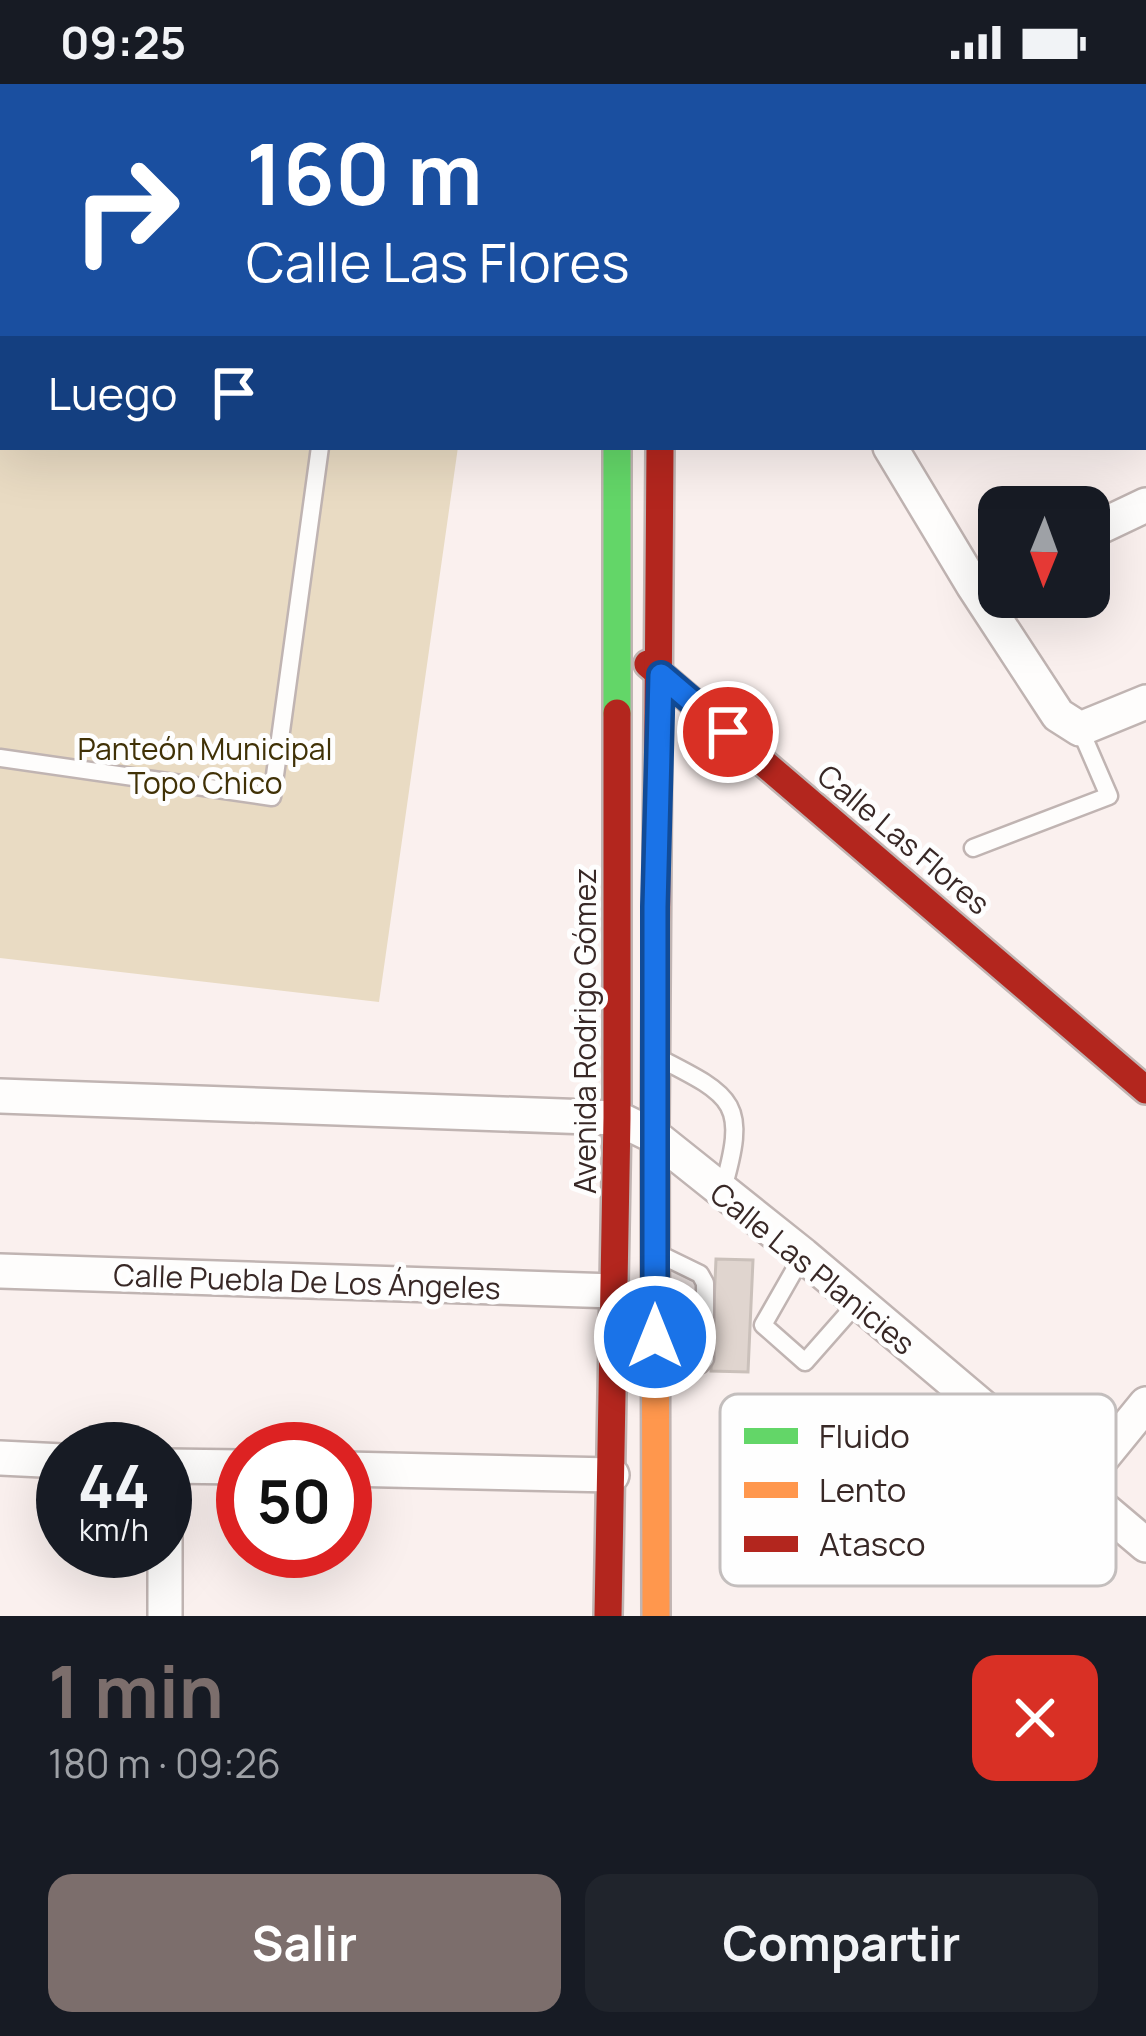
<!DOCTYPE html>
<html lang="es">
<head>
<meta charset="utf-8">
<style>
  :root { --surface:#171b24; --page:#20242c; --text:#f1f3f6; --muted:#9ea1a6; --accent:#7c6e6c }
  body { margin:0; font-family:Manrope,sans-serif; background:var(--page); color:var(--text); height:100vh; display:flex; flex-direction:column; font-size:45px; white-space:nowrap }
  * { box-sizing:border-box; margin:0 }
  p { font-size:39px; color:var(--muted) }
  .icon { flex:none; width:66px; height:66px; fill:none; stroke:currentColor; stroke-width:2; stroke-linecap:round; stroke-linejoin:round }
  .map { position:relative; height:1532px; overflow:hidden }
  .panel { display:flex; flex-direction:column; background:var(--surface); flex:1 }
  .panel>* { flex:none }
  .top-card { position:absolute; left:0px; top:0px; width:1146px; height:366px; box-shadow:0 12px 48px #0002; background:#1a4fa0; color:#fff; overflow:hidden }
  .needle { width:78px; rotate:181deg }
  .tools { position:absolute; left:978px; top:402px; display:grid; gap:24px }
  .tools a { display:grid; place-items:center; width:132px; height:132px; border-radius:24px; background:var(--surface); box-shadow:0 12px 48px #0002; font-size:60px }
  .speed { position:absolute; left:36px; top:1338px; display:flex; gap:24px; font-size:60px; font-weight:700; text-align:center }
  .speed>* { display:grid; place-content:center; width:156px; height:156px; border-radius:50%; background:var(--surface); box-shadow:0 12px 48px #0002; line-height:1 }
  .speed small { font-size:30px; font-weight:400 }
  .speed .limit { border:18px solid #d22; background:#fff; color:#111 }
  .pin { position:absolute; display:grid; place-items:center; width:102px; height:102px; color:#fff; margin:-51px; border:6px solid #fff; border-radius:50%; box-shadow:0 3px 12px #0007 }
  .me { position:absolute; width:132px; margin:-66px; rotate:0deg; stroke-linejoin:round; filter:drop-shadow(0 0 9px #0008) }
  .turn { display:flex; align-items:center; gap:42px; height:252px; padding:0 48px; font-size:54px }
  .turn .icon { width:156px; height:156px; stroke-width:2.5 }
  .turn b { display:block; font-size:84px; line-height:102px }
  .then { display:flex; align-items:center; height:114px; padding:0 48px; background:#0003; gap:24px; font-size:45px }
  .round { display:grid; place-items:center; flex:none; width:126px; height:126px; border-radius:24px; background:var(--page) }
  .summary { display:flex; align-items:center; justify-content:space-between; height:204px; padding:0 48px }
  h1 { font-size:72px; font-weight:700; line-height:90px; color:var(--accent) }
  .primary-button { display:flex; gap:24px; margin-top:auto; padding:24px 48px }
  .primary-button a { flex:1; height:138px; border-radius:24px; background:var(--accent); color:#fff; font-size:48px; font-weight:700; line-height:138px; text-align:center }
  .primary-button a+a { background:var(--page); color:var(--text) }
  .status { display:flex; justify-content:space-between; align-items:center; height:84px; padding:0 60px; background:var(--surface); direction:ltr }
  .status svg { height:33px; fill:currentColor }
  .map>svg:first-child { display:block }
  .green { fill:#e9dbc3 }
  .building { fill:#e0d5cf; stroke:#cac0ba; stroke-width:3 }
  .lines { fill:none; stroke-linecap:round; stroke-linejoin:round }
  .lane-casing { stroke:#c0b4b2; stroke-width:21 }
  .street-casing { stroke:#c0b4b2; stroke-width:38 }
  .fast-casing { stroke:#c0b4b2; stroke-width:32 }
  .slow-casing { stroke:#c0b4b2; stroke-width:32 }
  .jam-casing { stroke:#c0b4b2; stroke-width:32 }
  .lane { stroke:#fefdfc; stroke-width:16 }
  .street { stroke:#fefdfc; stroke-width:33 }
  .fast { stroke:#63d668; stroke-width:27 }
  .slow { stroke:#ff974d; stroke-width:27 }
  .jam { stroke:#b3261e; stroke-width:27 }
  .route-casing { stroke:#114b97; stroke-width:30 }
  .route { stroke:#1a73e8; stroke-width:21 }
  .labels { text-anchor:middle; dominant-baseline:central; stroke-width:10; stroke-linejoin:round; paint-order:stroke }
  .park-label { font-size:30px; fill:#403106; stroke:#fefefe }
  .street-label { font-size:30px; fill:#382826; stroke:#fefefe }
  .key { fill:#fefefe; stroke:#c3bebd; stroke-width:3 }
  .key-label { font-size:33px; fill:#382826 }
</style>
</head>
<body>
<div class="status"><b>09:25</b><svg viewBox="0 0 49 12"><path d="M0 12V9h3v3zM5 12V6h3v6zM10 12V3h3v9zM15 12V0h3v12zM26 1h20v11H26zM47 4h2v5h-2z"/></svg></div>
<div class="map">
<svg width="1146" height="1532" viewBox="0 0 1146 1532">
  <rect width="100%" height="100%" fill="#faf0ee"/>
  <path class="green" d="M 0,106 L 3,363 L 458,363 L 379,918 L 0,874 Z"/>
  <path class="building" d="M 716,1175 L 753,1176 L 748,1288 L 711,1287 Z"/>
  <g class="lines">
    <defs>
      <g id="lane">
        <path d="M 0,674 L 272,713 L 320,363"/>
        <path d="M 973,764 L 1109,712 L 1080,645"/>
        <path d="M 657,973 C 736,1013 748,1019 722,1108"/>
        <path d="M 661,1171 L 700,1190 L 705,1199 L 705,1275 L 701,1280 L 661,1293"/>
        <path d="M 803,1171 L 763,1241 L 805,1278 L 857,1219"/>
      </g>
      <g id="street">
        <path d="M 866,0 L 866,3"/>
        <path d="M 454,3 L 460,0"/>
        <path d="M 1007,3 L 1008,0"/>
        <path d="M 1095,3 L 1099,0"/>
        <path d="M 0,74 L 3,75"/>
        <path d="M 1143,217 L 1146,216"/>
        <path d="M 890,363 L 973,501 L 1058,631 L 1080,645 L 1146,618"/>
        <path d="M 1089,448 L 1146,421"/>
        <path d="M 0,1012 L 617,1034 L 654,1052 L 803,1171 L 1146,1461"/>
        <path d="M 0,1187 L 614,1207"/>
        <path d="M 0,1374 L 63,1377"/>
        <path d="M 165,1382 L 243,1383"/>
        <path d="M 345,1385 L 612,1391"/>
        <path d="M 1079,1402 L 1146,1320"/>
        <path d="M 165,1532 L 165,1382"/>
      </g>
      <path id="fast" d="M 617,363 L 617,629"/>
      <g id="slow">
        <path d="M 619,0 L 619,3"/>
        <path d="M 662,0 L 662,3"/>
        <path d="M 655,1043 L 656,1532"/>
      </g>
      <g id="jam">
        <path d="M 648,580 L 1146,1006"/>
        <path d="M 655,1043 L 660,363"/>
        <path d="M 608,1532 L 617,1034 L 617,629"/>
      </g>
    </defs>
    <use href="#lane" class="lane-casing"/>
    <use href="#street" class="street-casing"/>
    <use href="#fast" class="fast-casing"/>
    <use href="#slow" class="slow-casing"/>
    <use href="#jam" class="jam-casing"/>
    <use href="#lane" class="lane"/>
    <use href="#street" class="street"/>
    <use href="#fast" class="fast"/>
    <use href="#slow" class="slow"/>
    <use href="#jam" class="jam"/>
  </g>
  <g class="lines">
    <defs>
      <path id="route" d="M 655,1253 L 655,823 L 661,591 L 728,648"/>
    </defs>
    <use href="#route" class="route-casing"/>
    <use href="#route" class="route"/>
  </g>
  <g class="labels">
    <g class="park-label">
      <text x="205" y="664">Panteón Municipal<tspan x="205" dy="34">Topo Chico</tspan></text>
    </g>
    <g class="street-label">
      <text transform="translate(904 755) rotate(40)">Calle Las Flores</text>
      <text transform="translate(584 947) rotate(-90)">Avenida Rodrigo Gómez</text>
      <text transform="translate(813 1184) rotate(39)">Calle Las Planicies</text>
      <text transform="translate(307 1197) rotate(2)">Calle Puebla De Los Ángeles</text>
    </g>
  </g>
  <rect x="720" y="1310" width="396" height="192" rx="18" class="key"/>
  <rect x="744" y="1344" width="54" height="16" fill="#63d668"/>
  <rect x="744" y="1398" width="54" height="16" fill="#ff974d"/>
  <rect x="744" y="1452" width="54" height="16" fill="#b3261e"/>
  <g class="key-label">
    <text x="819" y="1364">Fluido</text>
    <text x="819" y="1418">Lento</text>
    <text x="819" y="1472">Atasco</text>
  </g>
</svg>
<div class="tools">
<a><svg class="needle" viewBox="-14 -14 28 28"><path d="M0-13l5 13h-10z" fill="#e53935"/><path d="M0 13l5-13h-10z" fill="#9ea1a6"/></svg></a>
</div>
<div class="speed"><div>44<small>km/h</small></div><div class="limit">50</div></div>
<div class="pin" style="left:728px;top:648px;background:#d93025"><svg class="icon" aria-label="arrive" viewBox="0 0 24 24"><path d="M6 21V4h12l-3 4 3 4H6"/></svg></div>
<svg class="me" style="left:655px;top:1253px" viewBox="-20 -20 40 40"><circle r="17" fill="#1a73e8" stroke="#fff" stroke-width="3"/><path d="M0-11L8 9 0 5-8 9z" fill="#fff"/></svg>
<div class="top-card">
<div class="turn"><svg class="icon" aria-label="right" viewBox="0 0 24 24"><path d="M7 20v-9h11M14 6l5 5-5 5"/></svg><div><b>160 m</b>Calle Las Flores</div></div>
<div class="then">Luego<svg class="icon" aria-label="arrive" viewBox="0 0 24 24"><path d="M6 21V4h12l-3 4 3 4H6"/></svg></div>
</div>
</div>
<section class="panel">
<div class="summary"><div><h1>1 min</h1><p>180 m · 09:26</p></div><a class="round" style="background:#d93025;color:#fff"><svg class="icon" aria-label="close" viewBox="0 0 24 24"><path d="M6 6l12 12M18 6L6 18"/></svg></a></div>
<div class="primary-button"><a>Salir</a><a>Compartir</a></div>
</section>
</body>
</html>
